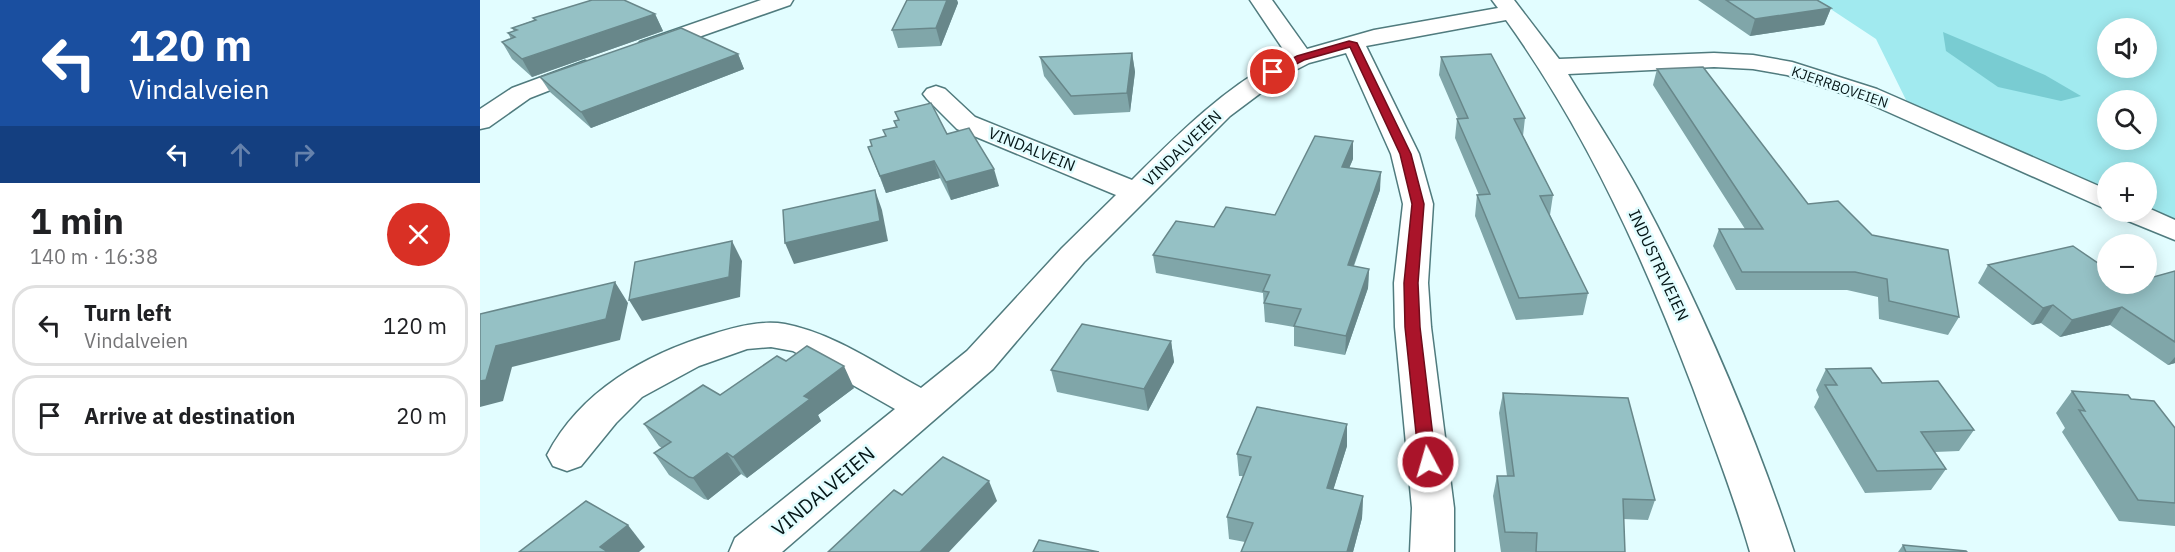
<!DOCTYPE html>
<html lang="en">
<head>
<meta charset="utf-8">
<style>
  :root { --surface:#fff; --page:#f6f6f6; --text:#202124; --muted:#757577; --line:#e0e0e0 }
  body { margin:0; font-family:"IBM Plex Sans",sans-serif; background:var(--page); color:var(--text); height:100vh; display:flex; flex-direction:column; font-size:22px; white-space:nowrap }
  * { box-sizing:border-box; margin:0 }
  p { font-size:20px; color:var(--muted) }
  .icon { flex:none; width:33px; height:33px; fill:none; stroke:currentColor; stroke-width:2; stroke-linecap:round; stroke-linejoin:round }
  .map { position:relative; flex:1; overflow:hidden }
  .side { display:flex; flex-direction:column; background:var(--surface); width:480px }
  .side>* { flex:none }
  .guide { background:#1a4fa0; color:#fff; overflow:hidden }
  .buttons { position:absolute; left:1617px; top:18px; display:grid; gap:12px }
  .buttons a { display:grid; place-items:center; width:60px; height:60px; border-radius:50%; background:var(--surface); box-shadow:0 3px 15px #0003; font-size:30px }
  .pin { position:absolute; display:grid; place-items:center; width:51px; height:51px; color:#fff; margin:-26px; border:3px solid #fff; border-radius:50%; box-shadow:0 2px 6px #0007 }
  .me { position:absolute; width:66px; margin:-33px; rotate:354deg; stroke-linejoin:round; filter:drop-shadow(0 0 4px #0008) }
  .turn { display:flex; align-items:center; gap:21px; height:126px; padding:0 30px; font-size:27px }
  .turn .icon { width:78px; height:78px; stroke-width:2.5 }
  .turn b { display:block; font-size:42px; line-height:51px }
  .lanes { display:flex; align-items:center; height:57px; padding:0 30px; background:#0003; justify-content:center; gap:30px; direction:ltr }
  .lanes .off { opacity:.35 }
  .round { display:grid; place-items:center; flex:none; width:63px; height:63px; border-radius:32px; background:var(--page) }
  .head { display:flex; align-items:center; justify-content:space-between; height:102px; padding:0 30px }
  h1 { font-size:36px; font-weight:800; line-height:45px }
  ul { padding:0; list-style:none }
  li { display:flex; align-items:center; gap:18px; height:81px; margin:0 12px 9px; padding:0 18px; border:3px solid var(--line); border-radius:24px }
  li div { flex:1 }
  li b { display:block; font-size:22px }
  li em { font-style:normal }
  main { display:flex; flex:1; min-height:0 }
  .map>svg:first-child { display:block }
  .green { fill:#a1eaef; fill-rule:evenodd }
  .forest { fill:#79ccd2 }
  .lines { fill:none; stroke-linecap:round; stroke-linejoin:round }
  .street-casing { stroke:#507b7e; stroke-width:3 }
  .street { fill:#fff; fill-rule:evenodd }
  .wall { fill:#80a6a9 }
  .shaded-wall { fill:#68878a }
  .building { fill:#95c1c5; stroke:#68878a; stroke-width:1.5 }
  .route { fill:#aa142a; stroke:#6e0d1b; stroke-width:1.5 }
  .labels { text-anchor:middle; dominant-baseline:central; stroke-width:5; stroke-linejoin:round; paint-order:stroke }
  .far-street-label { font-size:14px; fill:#051617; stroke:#e2fdff }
  .street-label { font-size:16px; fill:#051617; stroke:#e2fdff }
  .near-street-label { font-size:20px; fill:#051617; stroke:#e2fdff }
</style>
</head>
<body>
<main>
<section class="side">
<div class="guide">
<div class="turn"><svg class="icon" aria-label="left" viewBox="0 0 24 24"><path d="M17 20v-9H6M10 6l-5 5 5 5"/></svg><div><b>120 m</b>Vindalveien</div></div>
<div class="lanes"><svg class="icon" aria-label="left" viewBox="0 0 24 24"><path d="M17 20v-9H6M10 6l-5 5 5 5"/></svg><svg class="icon off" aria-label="ahead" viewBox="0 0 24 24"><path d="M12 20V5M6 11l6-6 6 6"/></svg><svg class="icon off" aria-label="right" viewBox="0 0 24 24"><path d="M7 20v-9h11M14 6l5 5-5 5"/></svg></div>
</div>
<div class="head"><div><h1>1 min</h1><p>140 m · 16:38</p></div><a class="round" style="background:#d93025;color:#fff"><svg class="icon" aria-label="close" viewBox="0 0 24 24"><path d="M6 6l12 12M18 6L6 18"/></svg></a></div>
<ul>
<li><svg class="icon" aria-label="left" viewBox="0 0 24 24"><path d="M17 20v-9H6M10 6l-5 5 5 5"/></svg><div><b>Turn left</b><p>Vindalveien</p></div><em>120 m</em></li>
<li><svg class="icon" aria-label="arrive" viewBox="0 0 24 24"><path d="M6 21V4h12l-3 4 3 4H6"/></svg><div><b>Arrive at destination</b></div><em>20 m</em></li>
</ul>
</section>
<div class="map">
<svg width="1695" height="552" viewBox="0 0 1695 552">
  <rect width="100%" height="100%" fill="#e2fdff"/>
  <path class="green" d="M 1337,0 L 1695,0 L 1695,221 L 1667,209 L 1666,172 L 1628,172 L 1627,191 L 1427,102 L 1396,39 ZM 1628,28 L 1666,28 L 1666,68 L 1628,68 ZM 1628,100 L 1666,100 L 1666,140 L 1628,140 Z"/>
  <path class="forest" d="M 1463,32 L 1565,75 L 1601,96 L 1581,101 L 1518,87 L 1466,51 Z"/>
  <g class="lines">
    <defs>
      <g id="street">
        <path d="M 281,0 L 313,0 L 310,5 L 176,52 L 160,52 L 156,47 L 160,42 Z"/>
        <path d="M 770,0 L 792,0 L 827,49 L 894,30 L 1018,8 L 1012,0 L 1034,0 L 1079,59 L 1234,53 L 1273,55 L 1312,62 L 1397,89 L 1628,190 L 1628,210 L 1379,99 L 1307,75 L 1273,69 L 1234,67 L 1088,74 C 1112,114 1139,154 1161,195 C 1221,307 1274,431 1314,552 L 1270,552 C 1254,496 1233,443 1213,388 C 1164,259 1107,133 1026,20 L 886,46 L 939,154 L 953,204 L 948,283 L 951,327 L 974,508 L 974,552 L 930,552 L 932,508 L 915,327 L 914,283 L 923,204 L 911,154 L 866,53 L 829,63 L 802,77 L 750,116 L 604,262 L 513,369 L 302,552 L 249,552 L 255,538 L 415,409 L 313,351 L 291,347 L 267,349 L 219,366 L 162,397 L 136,423 L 101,466 L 87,471 L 73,466 L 67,455 C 100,391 166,354 233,334 C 255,327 281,320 305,324 C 353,333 398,365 441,388 L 487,351 L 582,248 L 636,195 L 477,129 L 447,99 L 443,94 L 447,89 L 456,86 L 465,89 L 495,117 L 652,180 C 699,133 747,85 807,55 Z"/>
        <path d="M 105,61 L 114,63 L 117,68 L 114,73 L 50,98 L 9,127 L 0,129 L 0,109 L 32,88 Z"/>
        <path d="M 1666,207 L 1695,220 L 1695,240 L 1641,218 L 1637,212 L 1666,212 Z"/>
      </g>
    </defs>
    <use href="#street" class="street-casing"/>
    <use href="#street" class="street"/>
  </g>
  <g class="wall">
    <path d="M 427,0 L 477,0 L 478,3 L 461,46 L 418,48 L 412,30 Z"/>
    <path d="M 1218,0 L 1337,0 L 1351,8 L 1344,25 L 1270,36 Z"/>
    <path d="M 175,14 L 183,31 L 52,77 L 32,59 L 22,42 L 31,39 L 28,33 L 34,31 L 32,28 L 54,20 L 53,18 Z"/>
    <path d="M 652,53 L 655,72 L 650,112 L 594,115 L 564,76 L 560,57 Z"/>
    <path d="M 258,54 L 264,69 L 111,128 L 70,92 L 60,77 Z"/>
    <path d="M 961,57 L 1045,118 L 1043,136 L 1073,195 L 1070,215 L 1108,293 L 1103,315 L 1036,320 L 995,216 L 997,195 L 999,195 L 975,138 L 977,119 L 978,119 L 959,75 Z"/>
    <path d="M 1177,69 L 1328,204 L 1392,235 L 1479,317 L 1468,335 L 1399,319 L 1398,297 L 1367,290 L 1256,290 L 1233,246 L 1239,229 L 1265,229 L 1173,85 Z"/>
    <path d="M 415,112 L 467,134 L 519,186 L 471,200 L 460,178 L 406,193 L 388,147 L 392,146 L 406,136 L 416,127 L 414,121 L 418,120 Z"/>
    <path d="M 873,159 L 869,168 L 900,190 L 874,266 L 889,269 L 888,288 L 865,355 L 814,346 L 814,327 L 785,322 L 783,293 L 676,273 L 673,255 L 734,227 L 795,215 Z"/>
    <path d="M 1508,265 L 1648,284 L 1695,271 L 1695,363 L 1688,365 L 1630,325 L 1580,337 L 1561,323 L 1552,325 L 1498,283 Z"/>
    <path d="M 691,341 L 694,362 L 668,411 L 577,392 L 571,370 Z"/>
    <path d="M 306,361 L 374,388 L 338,415 L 341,421 L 267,478 L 261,474 L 228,500 L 224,499 L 189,475 L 174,453 L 182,448 L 179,446 L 164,424 L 240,395 Z"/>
    <path d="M 1346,369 L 1402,383 L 1494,430 L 1479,451 L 1455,452 L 1466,469 L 1451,490 L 1385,493 L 1334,407 L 1339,397 L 1336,390 Z"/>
    <path d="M 1592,391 L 1651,399 L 1695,428 L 1695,526 L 1639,521 L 1582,432 L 1585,428 L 1576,413 Z"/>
    <path d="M 1023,393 L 1175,500 L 1168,520 L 1143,519 L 1145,552 L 1021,552 L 1013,496 L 1017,476 L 1027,476 L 1019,413 Z"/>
    <path d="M 867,446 L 853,490 L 883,496 L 882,518 L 873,552 L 761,552 L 765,542 L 749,539 L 747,517 L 763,476 L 759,476 L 757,454 Z"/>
    <path d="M 1423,545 L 1487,552 L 1418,552 Z"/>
  </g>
  <g class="shaded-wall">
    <path d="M 467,0 L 477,0 L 478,3 L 461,46 L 456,28 Z"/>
    <path d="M 1351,8 L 1344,25 L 1270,36 L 1275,19 Z"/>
    <path d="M 175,14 L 183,31 L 52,77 L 42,59 Z"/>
    <path d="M 652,53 L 655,72 L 650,112 L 647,93 Z"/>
    <path d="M 258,54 L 264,69 L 111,128 L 101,112 Z"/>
    <path d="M 873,141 L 873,159 L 862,185 L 862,167 Z"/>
    <path d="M 454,161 L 460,178 L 406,193 L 400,176 Z"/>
    <path d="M 514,169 L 519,186 L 471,200 L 466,182 Z"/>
    <path d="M 901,172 L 900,190 L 867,284 L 868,265 Z"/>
    <path d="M 395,190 L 402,210 L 408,241 L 314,264 L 305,243 Z"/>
    <path d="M 252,241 L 262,261 L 260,297 L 162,321 L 149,300 Z"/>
    <path d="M 889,269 L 888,288 L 865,355 L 866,336 Z"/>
    <path d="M 135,282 L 148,303 L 140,340 L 32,367 L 23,401 L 0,407 L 0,381 L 16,346 Z"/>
    <path d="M 1573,305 L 1561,323 L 1552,325 L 1563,308 Z"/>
    <path d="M 1642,307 L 1630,325 L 1580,337 L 1592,320 Z"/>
    <path d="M 691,341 L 694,362 L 668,411 L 664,389 Z"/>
    <path d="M 1695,357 L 1695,363 L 1688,365 Z"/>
    <path d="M 364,366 L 374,388 L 338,415 L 341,421 L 267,478 L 253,457 L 324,396 Z"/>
    <path d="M 867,424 L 867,446 L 847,510 L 847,488 Z"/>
    <path d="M 247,453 L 261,474 L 228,500 L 213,478 Z"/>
    <path d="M 509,481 L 517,501 L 469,552 L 440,552 Z"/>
    <path d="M 883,496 L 882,518 L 873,552 L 867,552 Z"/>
    <path d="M 148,525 L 165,547 L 159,552 L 124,552 L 120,547 Z"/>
  </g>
  <g class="building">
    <path d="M 112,0 L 144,0 L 175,14 L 42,59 L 22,42 L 35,37 L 28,33 L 37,30 L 32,28 L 56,20 L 53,18 Z"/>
    <path d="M 427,0 L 467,0 L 456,28 L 412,30 Z"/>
    <path d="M 1246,0 L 1337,0 L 1351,8 L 1275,19 Z"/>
    <path d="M 201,28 L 258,54 L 101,112 L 60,77 Z"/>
    <path d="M 652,53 L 647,93 L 591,96 L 560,57 Z"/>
    <path d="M 1011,54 L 1045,118 L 1034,119 L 1073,195 L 1060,196 L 1108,293 L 1039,298 L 997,195 L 1010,194 L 977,119 L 988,118 L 961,57 Z"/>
    <path d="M 1223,67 L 1328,204 L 1358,201 L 1392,235 L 1468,250 L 1479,317 L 1409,301 L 1407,279 L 1375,272 L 1262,272 L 1239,229 L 1283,229 L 1177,69 Z"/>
    <path d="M 451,103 L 467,134 L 489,128 L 514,169 L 466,182 L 454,161 L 400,176 L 388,147 L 392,146 L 390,140 L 406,136 L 403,130 L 417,127 L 414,121 L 419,120 L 415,112 Z"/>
    <path d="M 835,136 L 873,141 L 862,167 L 901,172 L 868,265 L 889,269 L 866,336 L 814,326 L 821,309 L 784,303 L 789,292 L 783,291 L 790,275 L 673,255 L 696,221 L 734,227 L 746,207 L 795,215 Z"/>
    <path d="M 395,190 L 400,221 L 305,243 L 303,210 Z"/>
    <path d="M 252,241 L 249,277 L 149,300 L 155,262 Z"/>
    <path d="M 1593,246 L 1628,270 L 1628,284 L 1666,284 L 1666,279 L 1695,271 L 1695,342 L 1642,307 L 1592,320 L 1573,305 L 1563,308 L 1508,265 Z"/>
    <path d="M 135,282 L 126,319 L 16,346 L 6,380 L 0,381 L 0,314 Z"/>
    <path d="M 602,324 L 691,341 L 664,389 L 571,370 Z"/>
    <path d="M 327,346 L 364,366 L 324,396 L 330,399 L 253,457 L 247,453 L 213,478 L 209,477 L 174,453 L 191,442 L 164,424 L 223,385 L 240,395 L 297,356 L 306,361 Z"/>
    <path d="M 1391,368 L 1402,383 L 1458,381 L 1494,430 L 1441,432 L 1466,469 L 1397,471 L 1345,385 L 1357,385 L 1346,369 Z"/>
    <path d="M 1592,391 L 1648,395 L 1651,399 L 1674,401 L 1695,428 L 1695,503 L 1658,500 L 1599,410 L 1605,411 Z"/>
    <path d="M 1023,393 L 1148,398 L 1175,500 L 1143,499 L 1145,552 L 1056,552 L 1057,533 L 1025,532 L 1017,476 L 1034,476 Z"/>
    <path d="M 777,407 L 867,424 L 847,488 L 883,496 L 867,552 L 761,552 L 773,523 L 747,517 L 771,457 L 757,454 Z"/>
    <path d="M 463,457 L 509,481 L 440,552 L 348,552 L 414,490 L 422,495 Z"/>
    <path d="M 106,501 L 148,525 L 120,547 L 128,552 L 39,552 Z"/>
    <path d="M 559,540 L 619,552 L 553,552 Z"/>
    <path d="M 1423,545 L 1486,551 L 1487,552 L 1426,552 Z"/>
  </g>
  <path class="route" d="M 869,41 L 877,43 L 931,154 L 944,204 L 938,283 L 940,327 L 956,462 L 954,467 L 942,467 L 939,462 L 925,327 L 924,283 L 932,204 L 920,154 L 870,47 L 824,60 L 797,74 L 788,72 L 817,56 Z"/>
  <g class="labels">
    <g class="far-street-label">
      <text transform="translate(1360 87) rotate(19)">KJERRBOVEIEN</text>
    </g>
    <g class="street-label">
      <text transform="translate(702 148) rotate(-44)">VINDALVEIEN</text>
      <text transform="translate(552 149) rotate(22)">VINDALVEIN</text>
      <text transform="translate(1179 265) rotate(65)">INDUSTRIVEIEN</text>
    </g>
    <g class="near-street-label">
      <text transform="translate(343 491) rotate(-40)">VINDALVEIEN</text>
    </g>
  </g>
</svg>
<div class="buttons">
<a><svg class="icon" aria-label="sound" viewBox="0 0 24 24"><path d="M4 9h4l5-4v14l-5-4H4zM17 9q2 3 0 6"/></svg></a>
<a><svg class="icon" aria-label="search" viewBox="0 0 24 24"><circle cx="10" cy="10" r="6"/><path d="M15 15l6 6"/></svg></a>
<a>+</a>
<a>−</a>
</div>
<div class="pin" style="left:793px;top:72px;background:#d93025"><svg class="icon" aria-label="arrive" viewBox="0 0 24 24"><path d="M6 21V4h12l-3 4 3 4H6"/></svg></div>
<svg class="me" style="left:948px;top:462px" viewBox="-20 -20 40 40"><circle r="17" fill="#aa142a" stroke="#fff" stroke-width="3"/><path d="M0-11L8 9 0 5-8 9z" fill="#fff"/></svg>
</div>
</main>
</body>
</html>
